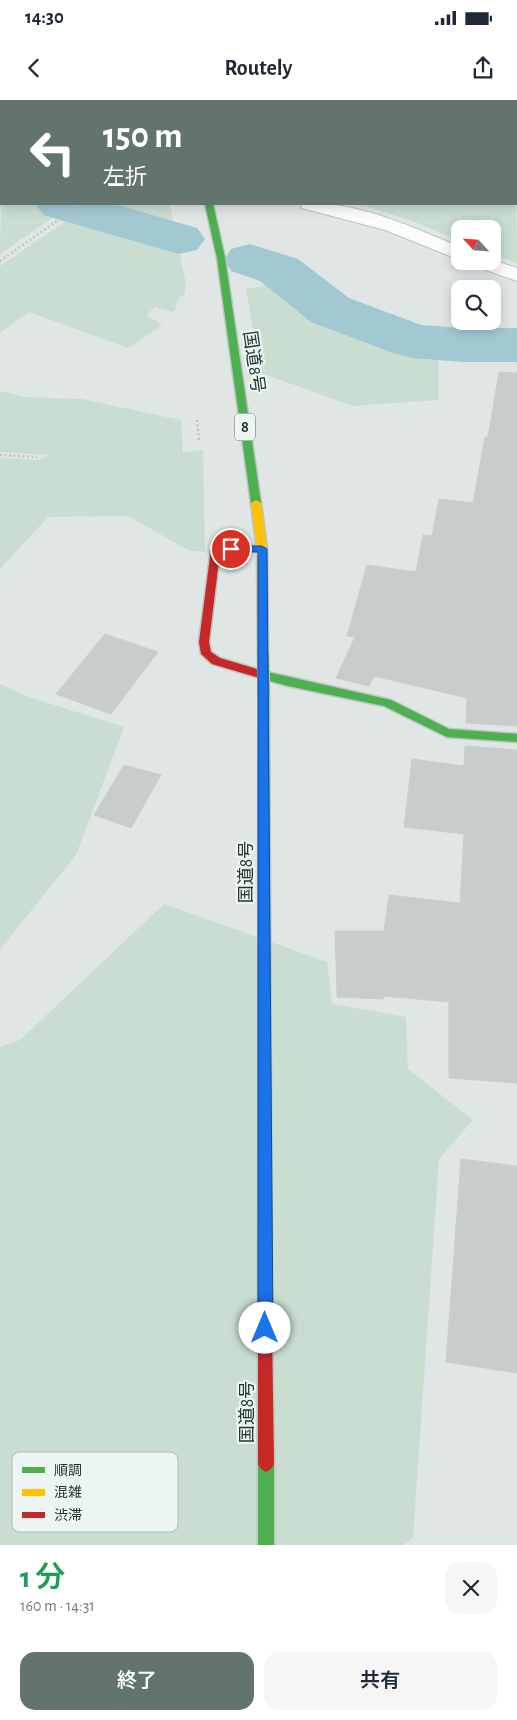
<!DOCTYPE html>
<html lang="ja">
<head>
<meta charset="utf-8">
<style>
  :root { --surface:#fff; --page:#f6f6f7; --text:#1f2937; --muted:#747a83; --accent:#63746f }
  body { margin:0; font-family:"Alegreya Sans","Noto Sans JP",sans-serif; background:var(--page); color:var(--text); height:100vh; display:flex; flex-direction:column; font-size:19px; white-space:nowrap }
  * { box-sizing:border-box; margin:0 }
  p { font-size:16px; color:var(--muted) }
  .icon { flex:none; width:28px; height:28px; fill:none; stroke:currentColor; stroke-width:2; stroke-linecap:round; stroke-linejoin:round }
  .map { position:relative; height:1445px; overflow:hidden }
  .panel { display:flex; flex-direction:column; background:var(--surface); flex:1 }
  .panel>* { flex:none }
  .guide { position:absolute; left:0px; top:0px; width:518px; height:105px; box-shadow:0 2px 12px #0003; background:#63746f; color:#fff; overflow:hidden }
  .needle { width:32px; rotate:296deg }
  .fabs { position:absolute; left:451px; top:120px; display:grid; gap:10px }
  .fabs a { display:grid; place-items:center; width:50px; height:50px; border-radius:10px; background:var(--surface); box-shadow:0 2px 12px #0003; font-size:25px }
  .pin { position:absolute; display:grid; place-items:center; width:42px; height:42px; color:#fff; margin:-21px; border:2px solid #fff; border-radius:50%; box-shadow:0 1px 5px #0007 }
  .me { position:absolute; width:55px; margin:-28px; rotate:0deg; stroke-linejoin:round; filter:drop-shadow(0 0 4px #0008) }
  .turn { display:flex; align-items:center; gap:18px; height:105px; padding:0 20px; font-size:22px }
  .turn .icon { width:65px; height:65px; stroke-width:2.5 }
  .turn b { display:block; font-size:35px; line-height:42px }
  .round { display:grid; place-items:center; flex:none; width:52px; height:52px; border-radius:15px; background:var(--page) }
  .summary { display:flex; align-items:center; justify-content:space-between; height:85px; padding:0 20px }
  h1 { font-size:30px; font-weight:600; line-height:38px; color:#1e9e55 }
  .button { display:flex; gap:10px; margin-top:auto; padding:10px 20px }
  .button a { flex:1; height:58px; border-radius:15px; background:var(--accent); color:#fff; font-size:20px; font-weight:600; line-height:58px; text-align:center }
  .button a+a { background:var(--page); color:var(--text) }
  .status { display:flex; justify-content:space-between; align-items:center; height:35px; padding:0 25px; background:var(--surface); direction:ltr }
  .status svg { height:14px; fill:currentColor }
  header { display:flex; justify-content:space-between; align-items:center; height:65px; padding:0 20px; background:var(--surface); font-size:22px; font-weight:600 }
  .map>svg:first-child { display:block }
  .built { fill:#ced7d3 }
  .green { fill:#c9ded1 }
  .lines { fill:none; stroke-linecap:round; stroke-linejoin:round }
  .river { fill:#a2c9d2; fill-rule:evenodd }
  .building { fill:#c7cdcb; stroke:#c9cfcc }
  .street-casing { stroke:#bdc2c0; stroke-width:2 }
  .fast-casing { stroke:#bdc3c1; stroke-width:3 }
  .slow-casing { stroke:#bdc3c1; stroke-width:3 }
  .jam-casing { stroke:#bdc3c1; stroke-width:3 }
  .path { stroke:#bfc6c4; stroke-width:2.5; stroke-dasharray:2 2.5; stroke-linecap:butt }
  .street { fill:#fafbfb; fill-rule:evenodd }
  .fast { fill:#4caf50; fill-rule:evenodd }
  .slow { fill:#ffc107; fill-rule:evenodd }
  .jam { fill:#c62828; fill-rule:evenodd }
  .fast-bridge-casing { stroke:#bbc3c0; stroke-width:13; stroke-linecap:butt }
  .fast-bridge { stroke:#4caf50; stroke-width:11 }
  .route { fill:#1a73e8; stroke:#114b97 }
  .labels { text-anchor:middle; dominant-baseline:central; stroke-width:4.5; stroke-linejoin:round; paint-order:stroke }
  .shield { fill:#edf5f2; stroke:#5e6f6b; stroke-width:1 }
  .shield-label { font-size:16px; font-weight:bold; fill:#203631 }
  .street-label { font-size:18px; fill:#203631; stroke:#edf5f2 }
  .key { fill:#edf5f2; stroke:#b0bcb8; stroke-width:1 }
  .key-label { font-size:14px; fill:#203631 }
</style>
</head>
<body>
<div class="status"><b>14:30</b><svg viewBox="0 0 49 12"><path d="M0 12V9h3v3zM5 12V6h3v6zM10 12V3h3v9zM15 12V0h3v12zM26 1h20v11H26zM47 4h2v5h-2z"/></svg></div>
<header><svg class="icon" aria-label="back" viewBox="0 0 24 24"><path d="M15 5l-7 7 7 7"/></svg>Routely<svg class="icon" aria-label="share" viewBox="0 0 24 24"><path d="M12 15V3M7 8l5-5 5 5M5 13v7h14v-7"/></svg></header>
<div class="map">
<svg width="517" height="1445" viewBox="0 0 517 1445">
  <rect width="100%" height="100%" fill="#e0e6e3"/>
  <path class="built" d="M 206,0 L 485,0 L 489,1 L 206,1 Z"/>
  <g class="green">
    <path d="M 1,96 L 1,104 L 40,104 L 62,111 L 0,154 Z"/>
    <path d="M 516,100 L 517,163 L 493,154 L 492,129 L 460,129 L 460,141 L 415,122 L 360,104 L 516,104 Z"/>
    <path d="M 86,104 L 170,104 L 174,127 L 164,125 L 163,130 L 83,105 Z"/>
    <path d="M 75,115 L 178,146 L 186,184 L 184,196 L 179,197 L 174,212 L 155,207 L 146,215 L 162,225 L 128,248 L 29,212 L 0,233 L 0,166 Z"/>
    <path d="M 275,184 L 438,245 L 439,300 L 353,306 L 261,273 L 246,189 Z"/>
    <path d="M 0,291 L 24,297 L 82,299 L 181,320 L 183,353 L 203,350 L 205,452 L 188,450 L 128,416 L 48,417 L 0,469 L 0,358 L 40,360 L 48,355 L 0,352 Z"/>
    <path d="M 0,584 L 29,597 L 124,627 L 76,755 L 0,849 Z"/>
    <path d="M 164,804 L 327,862 L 332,904 L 406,917 L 408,969 L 473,1020 L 439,1059 L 413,1438 L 403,1445 L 0,1445 L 0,947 L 20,940 Z"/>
  </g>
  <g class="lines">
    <g class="river">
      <rect x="0" y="70" width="1" height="31"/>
      <path d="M 36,104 L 114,104 L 197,128 L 205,139 L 197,150 L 179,154 L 43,115 Z"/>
      <path d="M 250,144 L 298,159 L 349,198 L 421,225 L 463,228 L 517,228 L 517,262 L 463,262 L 413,258 L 393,253 L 311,222 L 260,181 L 231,171 L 224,160 L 231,149 Z"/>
    </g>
  </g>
  <g class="building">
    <path d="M 499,272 L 517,273 L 517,626 L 466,623 L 467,598 L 374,576 L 369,586 L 336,578 L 355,537 L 347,536 L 367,465 L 416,472 L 423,435 L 432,436 L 439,399 L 473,403 L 485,337 L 488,337 Z"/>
    <path d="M 105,534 L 158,552 L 111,614 L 56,594 Z"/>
    <path d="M 465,646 L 517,650 L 517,983 L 449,978 L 449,902 L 384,896 L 384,899 L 337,897 L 335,831 L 384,831 L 389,795 L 460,803 L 464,734 L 404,727 L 412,659 L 464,666 Z"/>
    <path d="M 124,665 L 161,675 L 131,728 L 94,715 Z"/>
    <path d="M 461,1059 L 517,1066 L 517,1273 L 446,1262 Z"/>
  </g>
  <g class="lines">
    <defs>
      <g id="street">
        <rect x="0" y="21" width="1" height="11"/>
        <path d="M 300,104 C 356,100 409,126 460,147 L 460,160 L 385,130 L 302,108 Z"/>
        <path d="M 492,160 L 517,168 L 517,181 L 471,165 L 469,161 L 492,161 Z"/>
      </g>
      <g id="fast">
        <path d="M 205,104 L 213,104 L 225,158 L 261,403 L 256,406 L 251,403 L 217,158 Z"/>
        <path d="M 263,571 L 391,600 L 449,629 L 517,634 L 517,642 L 447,637 L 384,606 L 288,586 L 259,578 L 258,575 L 259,572 Z"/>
        <path d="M 264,592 L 269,596 L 272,1229 L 270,1234 L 265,1236 L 260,1234 L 258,1229 L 259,596 Z"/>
        <path d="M 266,1356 L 271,1359 L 274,1364 L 274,1445 L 258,1445 L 258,1364 L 261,1359 Z"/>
      </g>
      <g id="slow">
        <rect x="176" y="0" width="6" height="1"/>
        <path d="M 256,400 L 261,403 L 267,449 L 268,553 L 263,557 L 258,553 L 257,449 L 251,403 Z"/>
      </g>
      <g id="jam">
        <path d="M 216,446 L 262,446 L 267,449 L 262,452 L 220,452 L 209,542 L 211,552 L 220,558 L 267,572 L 268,575 L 267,578 L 263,579 L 212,564 L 201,554 L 199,542 L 211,449 Z"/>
        <path d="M 265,1222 L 270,1224 L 272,1229 L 274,1364 L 271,1369 L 266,1372 L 261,1369 L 258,1364 L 258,1229 L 260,1224 Z"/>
      </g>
    </defs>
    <use href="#street" class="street-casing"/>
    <use href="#fast" class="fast-casing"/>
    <use href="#slow" class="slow-casing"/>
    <use href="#jam" class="jam-casing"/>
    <g class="path">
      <path d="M 0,161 L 81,104"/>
      <path d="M 197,320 L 199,341"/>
      <path d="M 0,355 L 37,357"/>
    </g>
    <use href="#street" class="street"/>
    <use href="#fast" class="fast"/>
    <use href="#slow" class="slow"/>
    <use href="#jam" class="jam"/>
    <defs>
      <path id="fast-bridge" d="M 263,553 L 264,596"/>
    </defs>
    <use href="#fast-bridge" class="fast-bridge-casing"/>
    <use href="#fast-bridge" class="fast-bridge"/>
  </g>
  <path class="route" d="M 231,446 L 262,446 L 267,449 L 273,1228 L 270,1233 L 265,1235 L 260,1233 L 258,1228 L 258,452 L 227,451 L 226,449 Z"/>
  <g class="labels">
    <rect class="shield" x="235" y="313.5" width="20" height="27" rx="4"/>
    <g class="shield-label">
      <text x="245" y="327">8</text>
    </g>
    <g class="street-label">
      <text transform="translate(253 262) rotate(82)">国道8号</text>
      <text transform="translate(247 772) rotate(-90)">国道8号</text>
      <text transform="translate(248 1312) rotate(-90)">国道8号</text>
    </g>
  </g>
  <rect x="12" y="1352" width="166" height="80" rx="8" class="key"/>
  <rect x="22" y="1367" width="23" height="6" fill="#4caf50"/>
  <rect x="22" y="1389" width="23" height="7" fill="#ffc107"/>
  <rect x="22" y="1412" width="23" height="6" fill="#c62828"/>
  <g class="key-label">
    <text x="54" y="1375">順調</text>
    <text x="54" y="1397">混雑</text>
    <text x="54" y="1420">渋滞</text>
  </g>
</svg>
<div class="fabs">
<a><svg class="needle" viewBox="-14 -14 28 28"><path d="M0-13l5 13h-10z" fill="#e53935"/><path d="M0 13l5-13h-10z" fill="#747a83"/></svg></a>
<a><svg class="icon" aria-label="search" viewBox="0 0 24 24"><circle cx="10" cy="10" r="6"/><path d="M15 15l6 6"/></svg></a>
</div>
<div class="pin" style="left:231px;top:449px;background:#d93025"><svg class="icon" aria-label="arrive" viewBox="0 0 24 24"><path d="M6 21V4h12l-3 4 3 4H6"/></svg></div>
<svg class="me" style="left:265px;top:1228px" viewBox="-20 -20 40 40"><circle r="19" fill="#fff"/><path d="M0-13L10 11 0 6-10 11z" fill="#1a73e8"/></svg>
<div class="guide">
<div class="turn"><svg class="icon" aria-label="left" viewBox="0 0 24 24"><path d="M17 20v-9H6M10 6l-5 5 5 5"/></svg><div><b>150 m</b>左折</div></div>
</div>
</div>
<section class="panel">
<div class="summary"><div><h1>1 分</h1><p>160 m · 14:31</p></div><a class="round"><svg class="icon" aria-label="close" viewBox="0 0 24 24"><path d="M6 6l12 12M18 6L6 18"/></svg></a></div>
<div class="button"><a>終了</a><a>共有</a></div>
</section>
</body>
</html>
